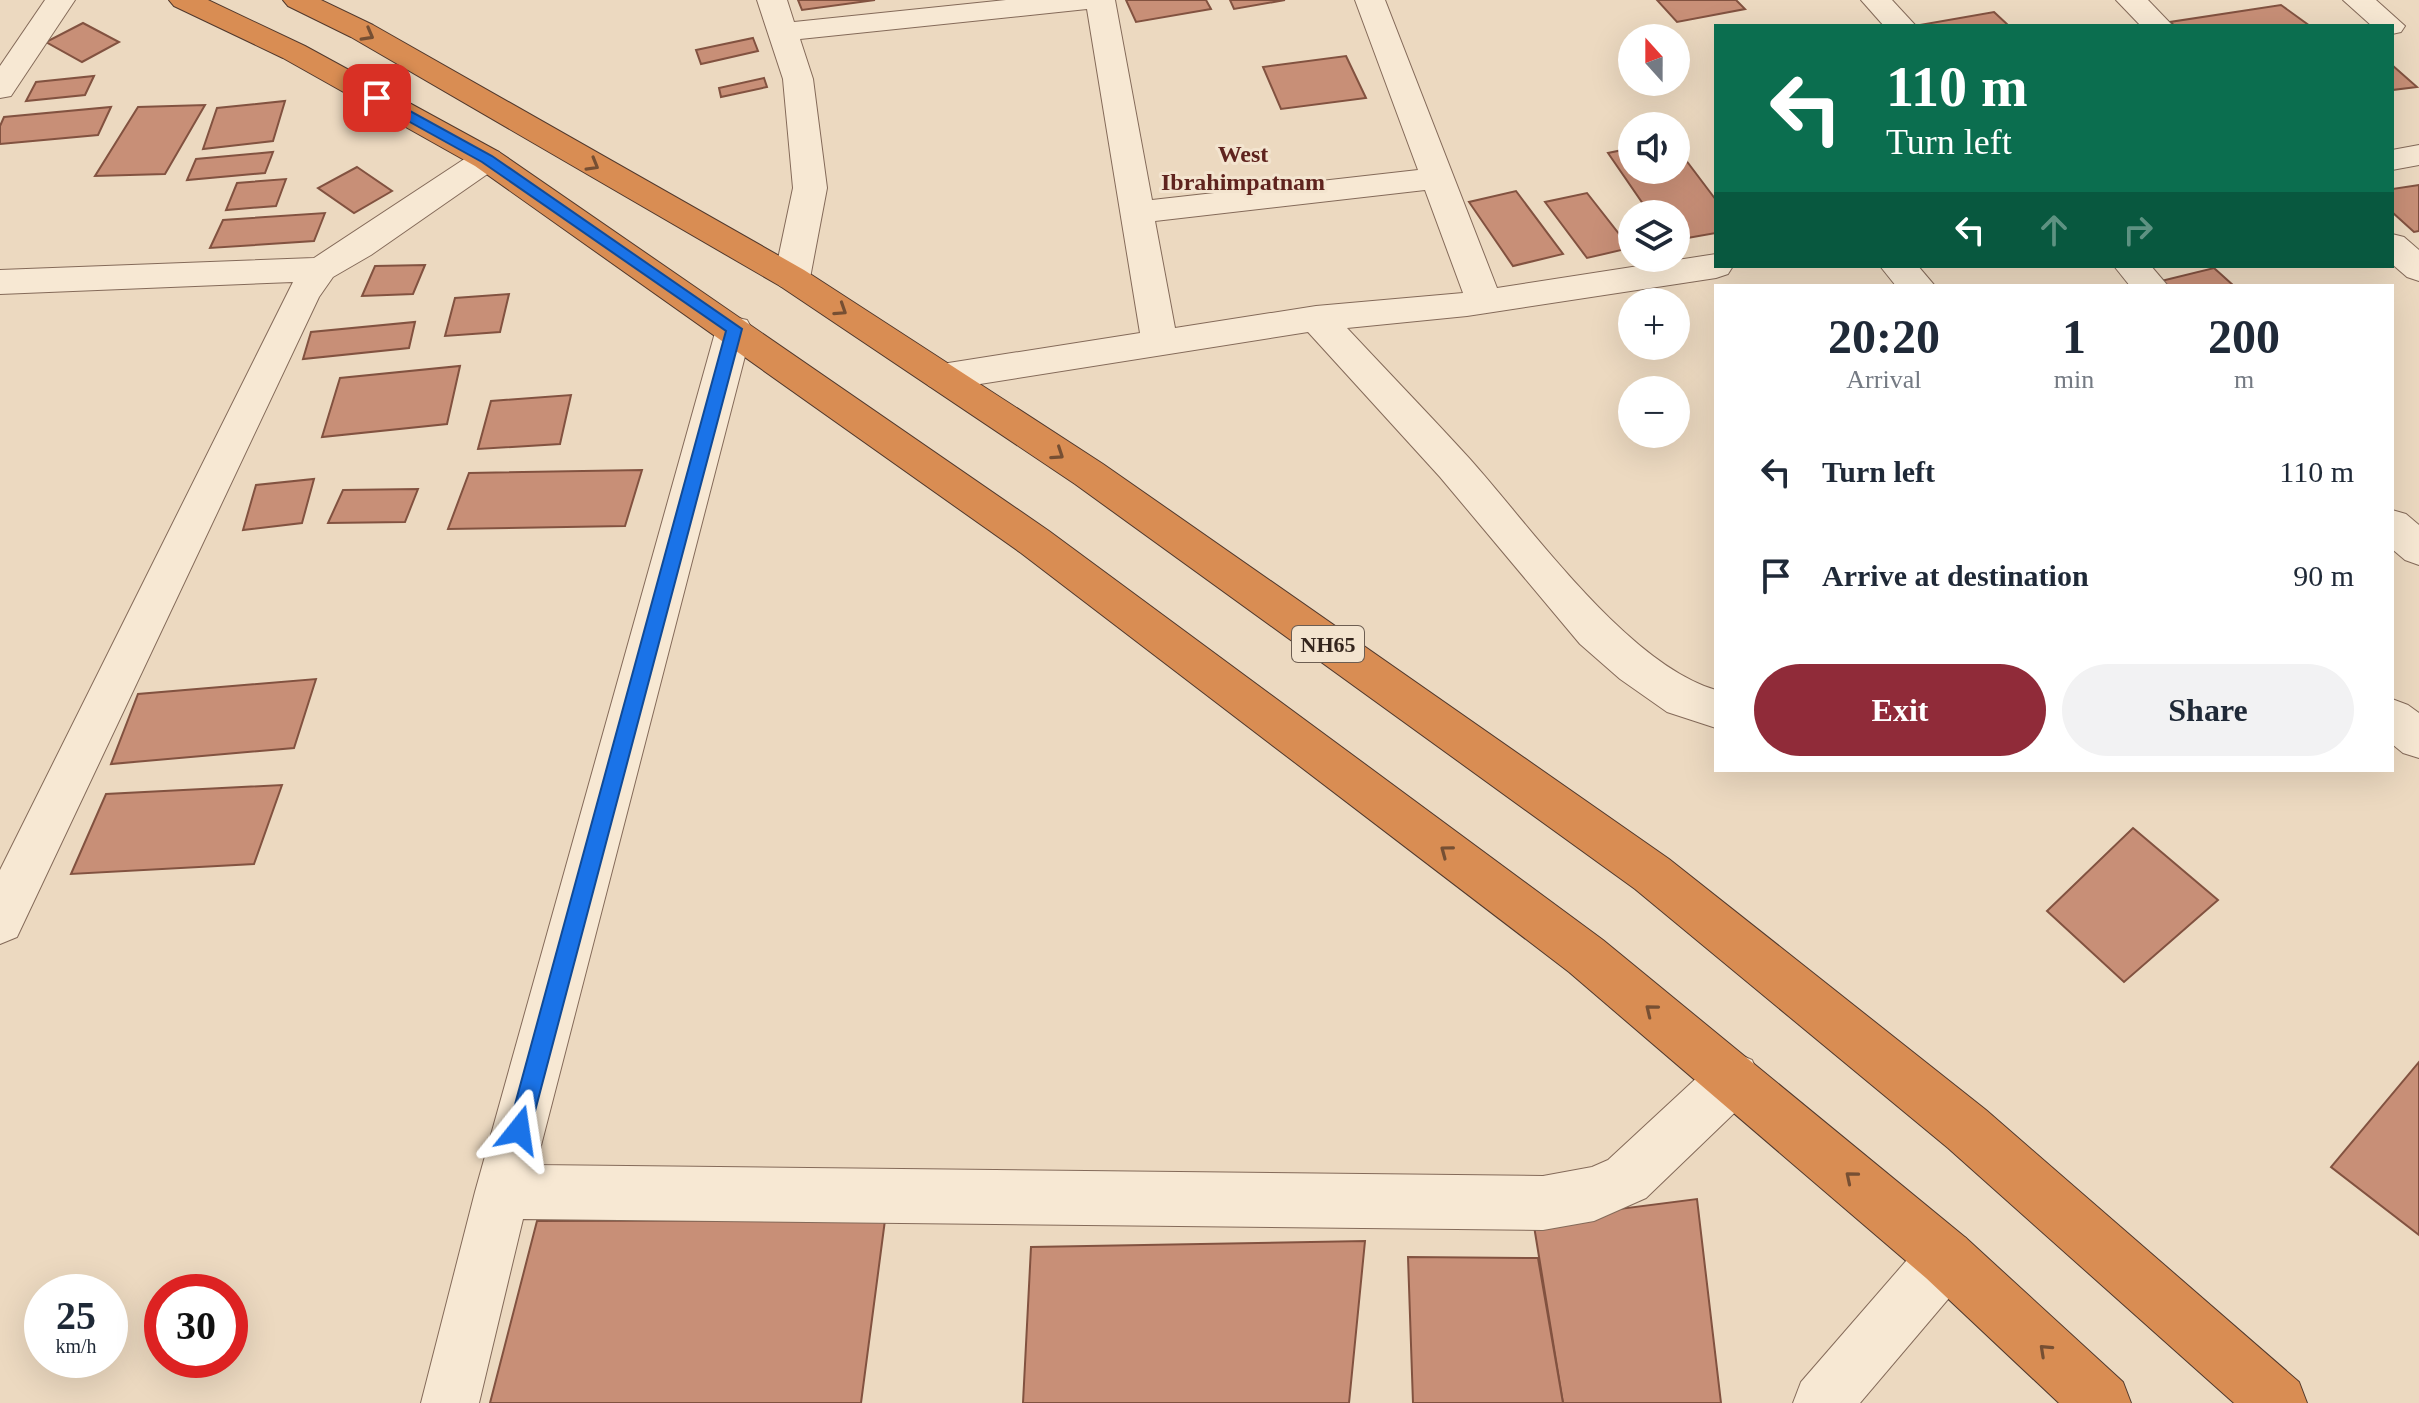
<!DOCTYPE html>
<html lang="en">
<head>
<meta charset="utf-8">
<style>
  :root { --surface:#fff; --page:#f2f2f3; --text:#1f2937; --muted:#747a83; --accent:#902b39 }
  body { margin:0; font-family:Georgia,serif; background:var(--page); color:var(--text); height:100vh; display:flex; flex-direction:column; font-size:30px; white-space:nowrap }
  * { box-sizing:border-box; margin:0 }
  p { font-size:26px; color:var(--muted) }
  .icon { flex:none; width:44px; height:44px; fill:none; stroke:currentColor; stroke-width:2; stroke-linecap:round; stroke-linejoin:round }
  .map { position:relative; flex:1; overflow:hidden }
  .sheet { position:absolute; left:1714px; top:284px; width:680px; height:488px; display:flex; flex-direction:column; background:var(--surface); border-radius:0px; box-shadow:0 8px 32px #0002 }
  .sheet>* { flex:none }
  .banner { position:absolute; left:1714px; top:24px; width:680px; height:244px; border-radius:0px; box-shadow:0 8px 32px #0002; background:#0b6e4f; color:#fff; overflow:hidden }
  .needle { width:52px; rotate:339deg }
  .controls { position:absolute; left:1618px; top:24px; display:grid; gap:16px }
  .controls a { display:grid; place-items:center; width:72px; height:72px; border-radius:50%; background:var(--surface); box-shadow:0 8px 32px #0002; font-size:40px }
  .speed { position:absolute; left:24px; top:1274px; display:flex; gap:16px; font-size:40px; font-weight:700; text-align:center }
  .speed>* { display:grid; place-content:center; width:104px; height:104px; border-radius:50%; background:var(--surface); box-shadow:0 8px 32px #0002; line-height:1 }
  .speed small { font-size:20px; font-weight:400 }
  .speed .limit { border:12px solid #d22; background:#fff; color:#111 }
  .pin { position:absolute; display:grid; place-items:center; width:68px; height:68px; color:#fff; margin:-34px; border-radius:16px; box-shadow:0 4px 12px #0006 }
  .me { position:absolute; width:88px; margin:-44px; rotate:15deg; stroke-linejoin:round; filter:drop-shadow(0 0 6px #0008) }
  .turn { display:flex; align-items:center; gap:28px; height:168px; padding:0 40px; font-size:36px }
  .turn .icon { width:104px; height:104px; stroke-width:2.5 }
  .turn b { display:block; font-size:56px; line-height:68px }
  .lanes { display:flex; align-items:center; height:76px; padding:0 40px; background:#0003; justify-content:center; gap:40px; direction:ltr }
  .lanes .off { opacity:.35 }
  .eta { display:flex; justify-content:space-evenly; align-items:center; height:136px; text-align:center }
  .eta b { font-size:48px; font-weight:800; line-height:56px }
  .action { display:flex; gap:16px; margin-top:auto; padding:16px 40px }
  .action a { flex:1; height:92px; border-radius:48px; background:var(--accent); color:#fff; font-size:32px; font-weight:800; line-height:92px; text-align:center }
  .action a+a { background:var(--page); color:var(--text) }
  ul { padding:0; list-style:none }
  li { display:flex; align-items:center; gap:24px; height:104px; padding:0 40px }
  li div { flex:1 }
  li b { display:block; font-size:30px }
  li em { font-style:normal }
  .map>svg:first-child { display:block }
  .building { fill:#c88f77; stroke:#825240; stroke-width:2 }
  .lines { fill:none; stroke-linecap:round; stroke-linejoin:round }
  .street-casing { stroke:#846a59; stroke-width:2 }
  .highway-casing { stroke:#51392d; stroke-width:2 }
  .street { fill:#f7e8d3; fill-rule:evenodd }
  .highway { fill:#d98d53; fill-rule:evenodd }
  .oneway { stroke:#764f33 }
  .route { fill:#1a73e8; stroke:#114b97; stroke-width:2 }
  .labels { text-anchor:middle; dominant-baseline:central; stroke-width:6; stroke-linejoin:round; paint-order:stroke }
  .shield { fill:#f3e4cf; stroke:#6d5e52; stroke-width:2 }
  .shield-label { font-size:22px; font-weight:bold; fill:#34251d }
  .far-quarter-label { font-size:24px; font-weight:bold; fill:#5f231e; stroke:#f3e4cf }
</style>
</head>
<body>
<div class="map">
<svg width="2419" height="1403" viewBox="0 0 2419 1403">
  <rect width="100%" height="100%" fill="#ecd9c0"/>
  <g class="building">
    <path d="M 798,0 L 875,0 L 802,10 Z"/>
    <path d="M 1126,0 L 1206,0 L 1211,9 L 1136,22 Z"/>
    <path d="M 1230,0 L 1285,0 L 1234,9 Z"/>
    <path d="M 1657,0 L 1736,0 L 1745,9 L 1677,22 Z"/>
    <path d="M 2281,5 L 2310,26 L 2175,26 L 2170,22 Z"/>
    <path d="M 1994,12 L 2009,26 L 1920,25 Z"/>
    <path d="M 83,23 L 119,42 L 82,62 L 46,42 Z"/>
    <path d="M 753,38 L 758,51 L 701,64 L 696,50 Z"/>
    <path d="M 1346,56 L 1366,98 L 1281,109 L 1263,67 Z"/>
    <path d="M 2392,65 L 2417,87 L 2392,90 Z"/>
    <path d="M 94,76 L 85,95 L 26,101 L 36,82 Z"/>
    <path d="M 764,78 L 767,87 L 721,97 L 719,88 Z"/>
    <path d="M 285,101 L 273,141 L 203,149 L 217,108 Z"/>
    <path d="M 205,105 L 165,174 L 95,176 L 138,107 Z"/>
    <path d="M 111,107 L 98,135 L 0,144 L 0,126 L 4,117 Z"/>
    <path d="M 1676,147 L 1716,200 L 1716,233 L 1676,240 L 1676,214 L 1650,214 L 1608,153 L 1632,148 L 1632,170 L 1676,170 Z"/>
    <path d="M 273,152 L 265,173 L 187,180 L 196,159 Z"/>
    <path d="M 357,167 L 392,191 L 354,213 L 318,188 Z"/>
    <path d="M 286,179 L 276,206 L 226,210 L 237,183 Z"/>
    <path d="M 2419,185 L 2419,231 L 2414,232 L 2392,212 L 2392,189 Z"/>
    <path d="M 1516,191 L 1563,254 L 1513,266 L 1469,202 Z"/>
    <path d="M 1587,193 L 1630,248 L 1587,258 L 1545,202 Z"/>
    <path d="M 325,213 L 314,241 L 210,248 L 223,220 Z"/>
    <path d="M 425,265 L 413,294 L 362,296 L 375,266 Z"/>
    <path d="M 2214,268 L 2234,286 L 2162,286 L 2157,282 Z"/>
    <path d="M 509,294 L 500,332 L 445,336 L 455,298 Z"/>
    <path d="M 415,322 L 409,348 L 303,359 L 311,332 Z"/>
    <path d="M 460,366 L 447,424 L 322,437 L 340,378 Z"/>
    <path d="M 571,395 L 560,444 L 478,449 L 491,401 Z"/>
    <path d="M 642,470 L 625,526 L 448,529 L 469,473 Z"/>
    <path d="M 314,479 L 302,523 L 243,530 L 256,485 Z"/>
    <path d="M 418,489 L 405,522 L 328,523 L 343,490 Z"/>
    <path d="M 316,679 L 294,748 L 111,764 L 138,694 Z"/>
    <path d="M 282,785 L 254,864 L 71,874 L 106,794 Z"/>
    <path d="M 2133,828 L 2218,900 L 2124,982 L 2047,911 Z"/>
    <path d="M 2419,1062 L 2419,1235 L 2331,1167 Z"/>
    <path d="M 1697,1199 L 1721,1403 L 1563,1403 L 1533,1220 Z"/>
    <path d="M 885,1220 L 861,1403 L 490,1403 L 537,1221 Z"/>
    <path d="M 1365,1241 L 1349,1403 L 1023,1403 L 1031,1247 Z"/>
    <path d="M 1408,1257 L 1538,1258 L 1563,1403 L 1413,1403 Z"/>
  </g>
  <g class="lines">
    <defs>
      <g id="street">
        <path d="M 45,0 L 75,0 L 11,96 L 0,98 L 0,66 Z"/>
        <path d="M 757,0 L 787,0 L 794,22 L 1006,0 L 1115,0 L 1152,200 L 1418,170 L 1355,0 L 1385,0 L 1497,288 L 1716,254 L 1716,266 L 1733,266 L 1728,274 L 1716,278 L 1467,316 L 1347,328 C 1387,371 1429,414 1469,458 C 1531,527 1627,664 1716,690 L 1716,728 L 1667,712 L 1620,679 L 1580,644 L 1440,477 L 1308,332 L 942,390 L 929,386 L 923,377 L 929,368 L 942,364 L 1140,333 L 1087,9 L 800,39 L 813,79 L 827,188 L 810,278 L 804,286 L 792,290 L 780,286 L 774,278 L 793,188 L 783,79 ZM 1425,190 L 1463,293 L 1316,306 L 1175,328 L 1155,221 Z"/>
        <path d="M 1861,0 L 1892,0 L 1916,26 L 1884,26 Z"/>
        <path d="M 2116,0 L 2148,0 L 2173,26 L 2141,26 Z"/>
        <path d="M 2343,0 L 2376,0 L 2405,26 L 2401,32 L 2392,34 L 2392,26 L 2372,26 Z"/>
        <path d="M 2419,145 L 2419,165 L 2392,170 L 2392,150 Z"/>
        <path d="M 487,149 L 499,152 L 503,159 L 499,166 L 371,255 L 333,277 L 319,297 L 17,937 L 0,944 L 0,870 L 293,282 L 0,294 L 0,270 L 314,258 L 475,152 Z"/>
        <path d="M 2392,234 L 2404,237 L 2419,250 L 2419,281 L 2407,277 L 2392,264 Z"/>
        <path d="M 1880,266 L 1918,266 L 1935,286 L 1896,286 Z"/>
        <path d="M 2114,266 L 2151,266 L 2168,286 L 2130,286 Z"/>
        <path d="M 734,317 L 747,320 L 752,329 L 536,1165 L 1543,1176 L 1592,1167 L 1608,1160 L 1716,1060 L 1734,1052 L 1752,1060 L 1760,1078 L 1752,1096 L 1646,1198 L 1594,1221 L 1543,1230 L 523,1219 L 479,1403 L 421,1403 L 475,1192 L 716,329 L 721,320 Z"/>
        <path d="M 2392,510 L 2406,514 L 2419,525 L 2419,565 L 2405,560 L 2392,549 Z"/>
        <path d="M 2392,699 L 2408,705 L 2419,713 L 2419,758 L 2403,753 L 2392,744 Z"/>
        <path d="M 1946,1230 L 1966,1238 L 1974,1258 L 1966,1278 L 1860,1403 L 1793,1403 L 1801,1382 L 1926,1238 Z"/>
      </g>
      <g id="highway">
        <path d="M 169,0 L 208,0 L 305,46 L 499,152 L 1049,531 L 1603,940 L 1966,1238 L 2123,1382 L 2131,1403 L 2059,1403 L 1926,1278 L 1569,972 L 1021,553 L 475,166 L 283,58 L 174,6 Z"/>
        <path d="M 283,0 L 321,0 L 373,25 L 804,270 L 1103,464 L 1669,859 L 1986,1110 L 2299,1382 L 2307,1403 L 2234,1403 L 1948,1148 L 1635,889 L 1075,484 L 780,286 L 351,37 L 288,6 Z"/>
      </g>
    </defs>
    <use href="#street" class="street-casing"/>
    <use href="#highway" class="highway-casing"/>
    <use href="#street" class="street"/>
    <use href="#highway" class="highway"/>
  </g>
  <defs><path id="oneway-chevron" d="M-2-3.5L2.5 0L-2 3.5" fill="none" stroke-width="1.6" stroke-linecap="round" stroke-linejoin="round" transform="scale(2)"/></defs>
  <g class="oneway">
    <use href="#oneway-chevron" transform="translate(368 35) rotate(29)"/>
    <use href="#oneway-chevron" transform="translate(593 165) rotate(30)"/>
    <use href="#oneway-chevron" transform="translate(841 310) rotate(33)"/>
    <use href="#oneway-chevron" transform="translate(1058 454) rotate(34)"/>
    <use href="#oneway-chevron" transform="translate(1446 851) rotate(-143)"/>
    <use href="#oneway-chevron" transform="translate(1651 1010) rotate(-141)"/>
    <use href="#oneway-chevron" transform="translate(1851 1177) rotate(-140)"/>
    <use href="#oneway-chevron" transform="translate(2045 1350) rotate(-137)"/>
  </g>
  <path class="route" d="M 372,95 L 381,95 L 492,156 L 742,329 L 530,1130 L 527,1138 L 519,1141 L 511,1138 L 508,1130 L 726,331 L 482,162 L 372,101 Z"/>
  <g class="labels">
    <rect class="shield" x="1292" y="626" width="72" height="36" rx="6"/>
    <g class="shield-label">
      <text x="1328" y="644">NH65</text>
    </g>
    <g class="far-quarter-label">
      <text x="1243" y="154">West<tspan x="1243" dy="28">Ibrahimpatnam</tspan></text>
    </g>
  </g>
</svg>
<div class="controls">
<a><svg class="needle" viewBox="-14 -14 28 28"><path d="M0-13l5 13h-10z" fill="#e53935"/><path d="M0 13l5-13h-10z" fill="#747a83"/></svg></a>
<a><svg class="icon" aria-label="sound" viewBox="0 0 24 24"><path d="M4 9h4l5-4v14l-5-4H4zM17 9q2 3 0 6"/></svg></a>
<a><svg class="icon" aria-label="layers" viewBox="0 0 24 24"><path d="M12 4l9 5-9 5-9-5zM3 14l9 5 9-5"/></svg></a>
<a>+</a>
<a>−</a>
</div>
<div class="speed"><div>25<small>km/h</small></div><div class="limit">30</div></div>
<div class="pin" style="left:377px;top:98px;background:#d93025"><svg class="icon" aria-label="arrive" viewBox="0 0 24 24"><path d="M6 21V4h12l-3 4 3 4H6"/></svg></div>
<svg class="me" style="left:519px;top:1130px" viewBox="-20 -20 40 40"><path d="M0-17L14 15 0 8-14 15z" fill="#1a73e8" stroke="#fff" stroke-width="4"/></svg>
<div class="banner">
<div class="turn"><svg class="icon" aria-label="left" viewBox="0 0 24 24"><path d="M17 20v-9H6M10 6l-5 5 5 5"/></svg><div><b>110 m</b>Turn left</div></div>
<div class="lanes"><svg class="icon" aria-label="left" viewBox="0 0 24 24"><path d="M17 20v-9H6M10 6l-5 5 5 5"/></svg><svg class="icon off" aria-label="ahead" viewBox="0 0 24 24"><path d="M12 20V5M6 11l6-6 6 6"/></svg><svg class="icon off" aria-label="right" viewBox="0 0 24 24"><path d="M7 20v-9h11M14 6l5 5-5 5"/></svg></div>
</div>
<section class="sheet">
<div class="eta">
<div><b>20:20</b><p>Arrival</p></div>
<div><b>1</b><p>min</p></div>
<div><b>200</b><p>m</p></div>
</div>
<ul>
<li><svg class="icon" aria-label="left" viewBox="0 0 24 24"><path d="M17 20v-9H6M10 6l-5 5 5 5"/></svg><div><b>Turn left</b></div><em>110 m</em></li>
<li><svg class="icon" aria-label="arrive" viewBox="0 0 24 24"><path d="M6 21V4h12l-3 4 3 4H6"/></svg><div><b>Arrive at destination</b></div><em>90 m</em></li>
</ul>
<div class="action"><a>Exit</a><a>Share</a></div>
</section>
</div>
</body>
</html>
